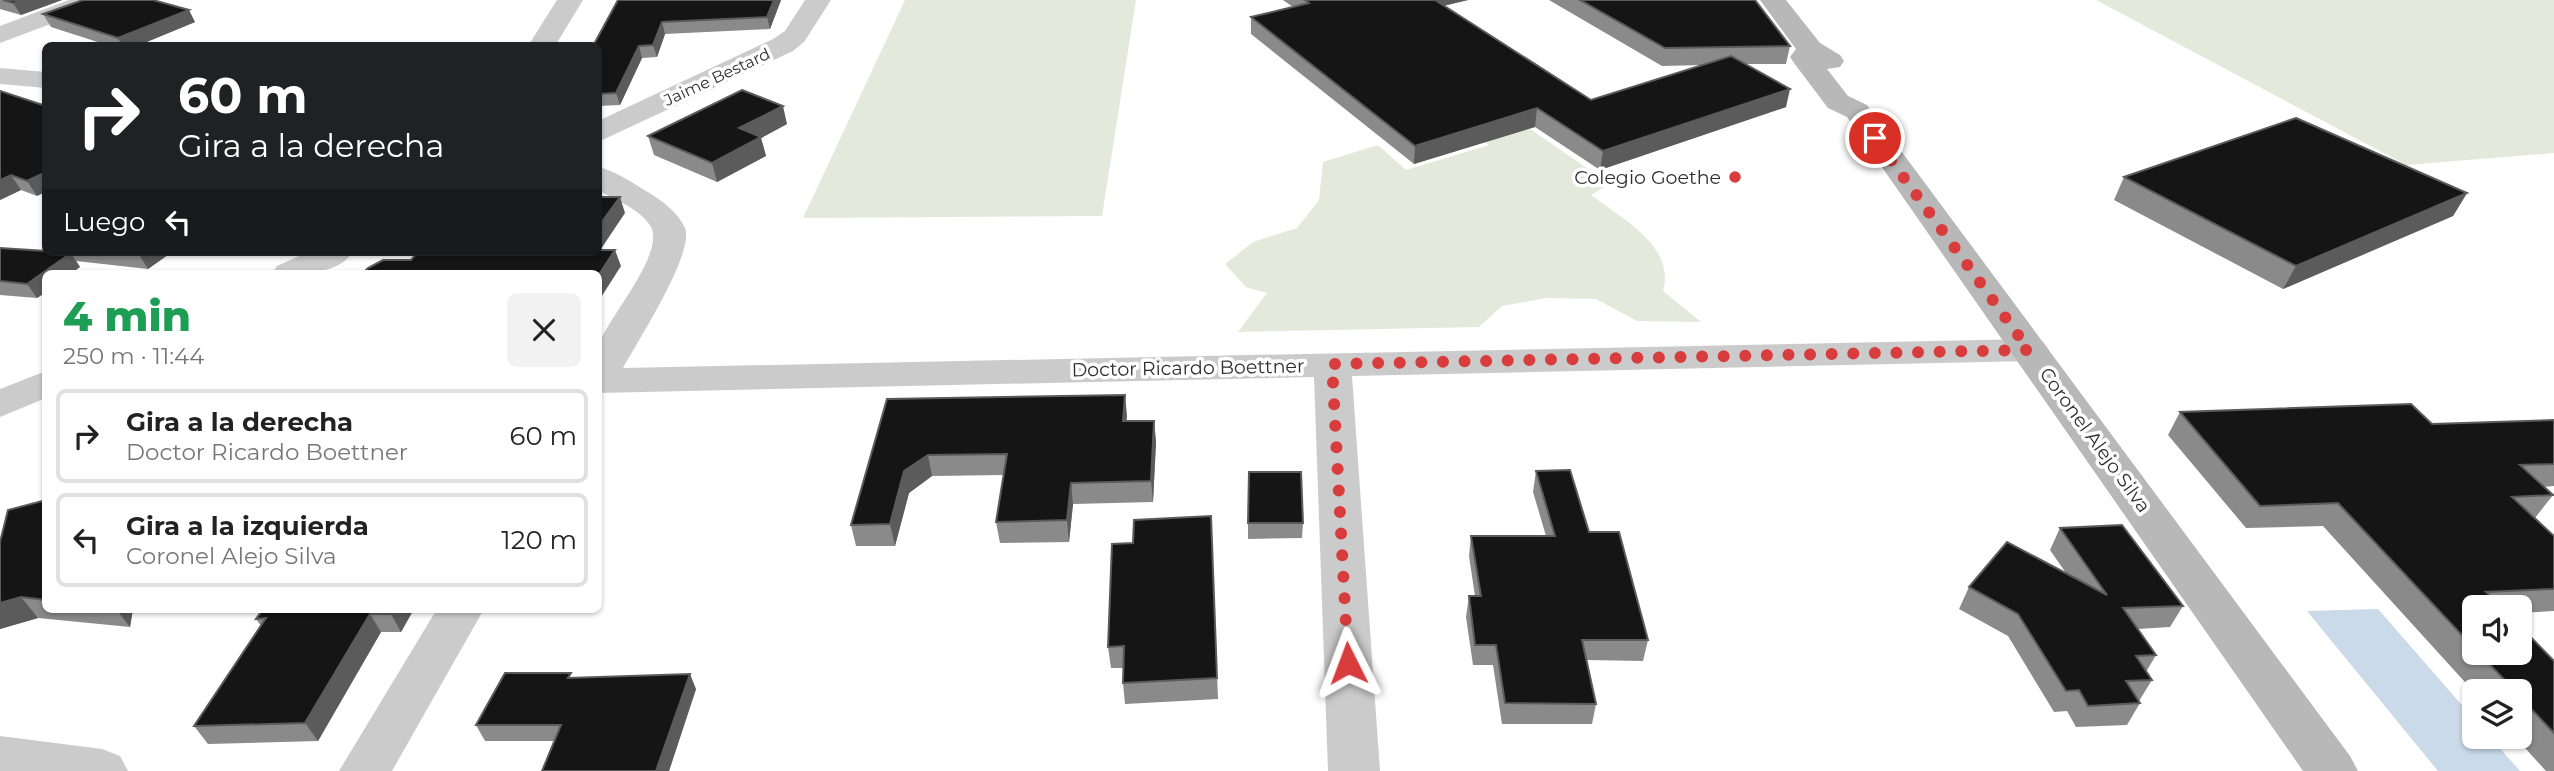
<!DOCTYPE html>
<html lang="es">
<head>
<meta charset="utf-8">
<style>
  :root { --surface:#fff; --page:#f2f2f2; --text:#222; --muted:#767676; --line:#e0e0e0 }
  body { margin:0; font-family:Montserrat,sans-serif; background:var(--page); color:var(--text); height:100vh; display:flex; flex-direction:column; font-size:26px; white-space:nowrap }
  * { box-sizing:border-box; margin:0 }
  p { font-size:23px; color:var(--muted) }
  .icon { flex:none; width:38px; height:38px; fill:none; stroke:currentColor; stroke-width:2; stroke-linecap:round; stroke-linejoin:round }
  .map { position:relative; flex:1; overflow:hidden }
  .drawer { position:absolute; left:42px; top:270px; width:560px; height:343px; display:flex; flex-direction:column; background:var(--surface); border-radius:10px; box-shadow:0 2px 5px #0004 }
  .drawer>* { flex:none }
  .hud { position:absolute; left:42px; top:42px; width:560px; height:214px; border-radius:10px; box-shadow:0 2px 5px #0004; background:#202124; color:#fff; overflow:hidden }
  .buttons { position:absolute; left:2462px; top:595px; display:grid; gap:14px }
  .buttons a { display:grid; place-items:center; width:70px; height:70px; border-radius:10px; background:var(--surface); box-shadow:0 2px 5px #0004; font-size:35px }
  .pin { position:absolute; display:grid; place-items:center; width:60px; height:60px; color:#fff; margin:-30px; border:4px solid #fff; border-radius:50%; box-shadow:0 2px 7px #0007 }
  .me { position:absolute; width:77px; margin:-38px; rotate:357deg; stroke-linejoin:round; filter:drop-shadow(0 0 5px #0008) }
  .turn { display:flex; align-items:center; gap:24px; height:147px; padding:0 21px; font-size:32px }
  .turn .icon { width:91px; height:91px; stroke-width:2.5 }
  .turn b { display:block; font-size:49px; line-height:60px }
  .then { display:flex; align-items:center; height:66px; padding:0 21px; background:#0003; gap:14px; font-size:26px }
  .round { display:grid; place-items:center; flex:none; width:74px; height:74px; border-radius:10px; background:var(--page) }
  .headline { display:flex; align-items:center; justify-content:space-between; height:119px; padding:0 21px }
  h1 { font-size:42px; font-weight:800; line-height:52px; color:#1e9e55 }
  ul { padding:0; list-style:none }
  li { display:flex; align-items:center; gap:21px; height:94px; margin:0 14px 10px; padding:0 7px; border:4px solid var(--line); border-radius:10px }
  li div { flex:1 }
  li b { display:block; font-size:26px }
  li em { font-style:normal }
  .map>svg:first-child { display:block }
  .green { fill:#e3eadc }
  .water { fill:#cadae9 }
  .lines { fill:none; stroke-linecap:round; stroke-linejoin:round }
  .minor { fill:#cbcbcb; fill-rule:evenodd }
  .tertiary { fill:#cbcbcb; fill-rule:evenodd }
  .secondary { fill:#b8b8b8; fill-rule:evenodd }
  .wall { fill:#8a8a8a }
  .shaded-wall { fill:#5b5b5b }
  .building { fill:#151515; stroke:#5b5b5b; stroke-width:2 }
  .route { stroke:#d83c3c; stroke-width:12; stroke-dasharray:0 21.6 }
  .poi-dot { fill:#d83c3c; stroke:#fff; stroke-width:2.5 }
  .labels { text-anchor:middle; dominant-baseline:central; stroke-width:7; stroke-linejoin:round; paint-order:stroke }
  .far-street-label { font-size:16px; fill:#2e2e2e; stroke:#fff }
  .poi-label { font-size:19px; fill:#2e2e2e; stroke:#fff; text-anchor:end }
  .street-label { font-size:19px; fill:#2e2e2e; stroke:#fff }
</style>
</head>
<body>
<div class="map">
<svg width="2554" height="771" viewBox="0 0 2554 771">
  <rect width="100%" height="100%" fill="#fff"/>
  <g class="green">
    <path d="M 905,0 L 1136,0 L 1102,216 L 803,218 Z"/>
    <path d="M 2096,0 L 2554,0 L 2554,153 L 2406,165 Z"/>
    <path d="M 1520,122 L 1610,184 L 1591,195 C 1621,218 1676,246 1663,291 L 1701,322 L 1637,321 L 1596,299 L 1546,298 L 1502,306 L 1479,327 L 1238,332 L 1267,293 L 1246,287 L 1225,264 L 1253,242 L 1297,228 L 1319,200 L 1323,162 L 1378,145 L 1406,170 L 1489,145 L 1475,134 Z"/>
  </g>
  <path class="water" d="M 2378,609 L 2474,719 L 2474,737 L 2490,737 L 2520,771 L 2438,771 L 2307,611 Z"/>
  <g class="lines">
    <g class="minor">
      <path d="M 69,0 L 105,0 L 101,5 L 0,43 L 0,26 Z"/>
      <path d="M 557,0 L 583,0 L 555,46 L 528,46 Z"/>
      <path d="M 805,0 L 831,0 L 804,42 L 793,51 L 598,142 L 598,121 L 773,39 L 785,31 Z"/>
      <path d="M 0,68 L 46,72 L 46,88 L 0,84 Z"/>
      <path d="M 598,167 C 616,171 631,182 646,191 C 660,199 678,212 685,228 C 695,253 637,342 623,368 L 2030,339 L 2043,342 L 2049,350 L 2043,358 L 2030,361 L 1352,376 L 1380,771 L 1328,771 L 1314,377 L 598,393 C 598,379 595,357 599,344 C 608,318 665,254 651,227 C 641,209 615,200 598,190 Z"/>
      <path d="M 308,252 L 353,252 C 336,277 298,273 272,273 L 277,266 Z"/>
      <path d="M 46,371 L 46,398 L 0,417 L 0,389 Z"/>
      <path d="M 437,609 L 484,609 L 392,771 L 339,771 Z"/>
    </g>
    <path class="tertiary" d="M 0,736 L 102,749 L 120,756 L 128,771 L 0,771 Z"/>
    <path class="secondary" d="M 1760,0 L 1786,0 L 1820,43 L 1840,55 L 1844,61 L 1840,67 L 1827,69 L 1848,96 L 1867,105 L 2350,756 L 2358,771 L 2303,771 L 1847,117 L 1828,108 L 1794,63 L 1790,57 L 1796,49 Z"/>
  </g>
  <g class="wall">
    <path d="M 0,0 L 62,0 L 21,15 L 0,9 Z"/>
    <path d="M 618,0 L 781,0 L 770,29 L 665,34 L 657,57 L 642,58 L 620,105 L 598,106 L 598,46 Z"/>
    <path d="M 1283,0 L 1468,0 L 1444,6 L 1591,100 L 1702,65 L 1662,66 L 1549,0 L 1755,0 L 1790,46 L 1786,64 L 1746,64 L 1786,107 L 1600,170 L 1535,127 L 1414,164 L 1251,34 L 1251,17 L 1293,7 Z"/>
    <path d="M 43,14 L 195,22 L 137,46 L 110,46 L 51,27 Z"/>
    <path d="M 0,91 L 37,196 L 21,190 L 0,200 Z"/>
    <path d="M 787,124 L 761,138 L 766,156 L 717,182 L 654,155 L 648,136 Z"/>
    <path d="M 2124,177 L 2467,193 L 2453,216 L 2283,289 L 2114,200 Z"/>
    <path d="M 0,248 L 46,252 L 172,252 L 148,269 L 76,261 L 80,267 L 46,273 L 46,292 L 37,298 L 0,295 Z"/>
    <path d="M 887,399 L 1127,416 L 1126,421 L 1154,421 L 1156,442 L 1153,502 L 1073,504 L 1069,542 L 1000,543 L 996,522 L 1004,475 L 932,476 L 909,493 L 895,546 L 856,546 L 851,525 Z"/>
    <path d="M 2180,412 L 2432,424 L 2554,420 L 2554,486 L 2543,487 L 2553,495 L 2535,518 L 2554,536 L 2554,611 L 2520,613 L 2520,607 L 2474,607 L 2474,653 L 2520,653 L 2554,661 L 2554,771 L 2546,771 L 2515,737 L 2520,737 L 2520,691 L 2474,691 L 2474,692 L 2323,526 L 2246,528 L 2168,435 Z"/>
    <path d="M 1536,471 L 1589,532 L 1648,640 L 1643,661 L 1587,660 L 1596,704 L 1592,724 L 1502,724 L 1493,665 L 1473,665 L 1466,617 L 1469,596 L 1475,596 L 1469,556 L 1471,536 L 1546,536 L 1533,492 Z"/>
    <path d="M 46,500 L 46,609 L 133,609 L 130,627 L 38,618 L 0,629 L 0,542 Z"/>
    <path d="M 1211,516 L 1218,699 L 1125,704 L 1123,683 L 1123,668 L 1111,668 L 1108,647 L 1133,543 Z"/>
    <path d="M 1248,523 L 1303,523 L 1302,538 L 1248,539 Z"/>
    <path d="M 2060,528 L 2183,606 L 2170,627 L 2138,629 L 2156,655 L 2146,672 L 2152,680 L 2139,701 L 2140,703 L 2127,725 L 2076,727 L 2067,711 L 2054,712 L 2008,636 L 1959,609 L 1969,587 L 2066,573 L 2050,550 Z"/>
    <path d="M 263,609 L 414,609 L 401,632 L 381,632 L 318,741 L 208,744 L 194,726 L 261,626 L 256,619 Z"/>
    <path d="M 573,678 L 696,689 L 669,771 L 542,771 L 555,741 L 485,741 L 476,725 Z"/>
  </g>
  <g class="shaded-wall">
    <path d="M 22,0 L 62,0 L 21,15 L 13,3 Z"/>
    <path d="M 774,0 L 781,0 L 770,29 L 767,17 Z"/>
    <path d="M 1425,0 L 1468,0 L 1425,10 Z"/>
    <path d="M 189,10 L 195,22 L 137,46 L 122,46 L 118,38 Z"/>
    <path d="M 662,22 L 665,34 L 657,57 L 653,45 Z"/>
    <path d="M 639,46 L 642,58 L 620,105 L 616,93 Z"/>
    <path d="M 1790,89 L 1786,107 L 1600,170 L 1603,151 Z"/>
    <path d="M 783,106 L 787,124 L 761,138 L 766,156 L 717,182 L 712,163 L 739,128 Z"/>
    <path d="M 1537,108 L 1535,127 L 1414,164 L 1415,146 Z"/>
    <path d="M 46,172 L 46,192 L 37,196 L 27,181 Z"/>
    <path d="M 11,175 L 21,190 L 0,200 L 0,180 Z"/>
    <path d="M 2467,193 L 2453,216 L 2283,289 L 2296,266 Z"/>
    <path d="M 620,197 L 625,213 L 589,267 L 598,252 L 598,227 Z"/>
    <path d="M 615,250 L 621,266 L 598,302 L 598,276 Z"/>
    <path d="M 140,252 L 172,252 L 148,269 L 138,253 Z"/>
    <path d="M 71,253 L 80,267 L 72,273 L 46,273 L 46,292 L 37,298 L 27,284 Z"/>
    <path d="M 1125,395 L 1127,416 L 1124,442 L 1123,421 Z"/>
    <path d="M 1154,421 L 1156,442 L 1153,502 L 1151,481 Z"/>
    <path d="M 928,455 L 932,476 L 909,493 L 895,546 L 890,524 L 904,471 Z"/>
    <path d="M 1071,483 L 1073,504 L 1069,542 L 1067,520 Z"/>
    <path d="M 21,597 L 38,618 L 0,629 L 0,603 Z"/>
    <path d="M 116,609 L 133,609 L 130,627 Z"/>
    <path d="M 393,609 L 414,609 L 401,632 L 391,614 Z"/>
    <path d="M 370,614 L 381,632 L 318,741 L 305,723 Z"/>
    <path d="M 690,674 L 696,689 L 669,771 L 656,771 Z"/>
  </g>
  <g class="building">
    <path d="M 3,0 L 22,0 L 13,3 Z"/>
    <path d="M 83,0 L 153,0 L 189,10 L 118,38 L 43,14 Z"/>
    <path d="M 618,0 L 774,0 L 767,17 L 662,22 L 653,45 L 639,46 L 616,93 L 598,94 L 598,46 L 593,46 Z"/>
    <path d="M 1305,0 L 1435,0 L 1591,100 L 1731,56 L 1790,89 L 1603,151 L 1537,108 L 1415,146 L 1251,17 L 1309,3 Z"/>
    <path d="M 1580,0 L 1755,0 L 1790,46 L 1665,48 Z"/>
    <path d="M 742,90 L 783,106 L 739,128 L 761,137 L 712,163 L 648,136 Z"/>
    <path d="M 0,91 L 46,106 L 46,172 L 27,181 L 11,175 L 0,180 Z"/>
    <path d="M 2296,118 L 2467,193 L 2296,266 L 2124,177 Z"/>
    <path d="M 598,197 L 620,197 L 598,227 Z"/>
    <path d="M 0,248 L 46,251 L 46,252 L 71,253 L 27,284 L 0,281 Z"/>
    <path d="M 598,250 L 615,250 L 598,276 L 598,273 L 363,273 L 368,268 L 383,260 L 411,260 L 418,252 L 598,252 Z"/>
    <path d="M 1125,395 L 1123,421 L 1154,421 L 1151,481 L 1071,483 L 1067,520 L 996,522 L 1007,454 L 928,455 L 904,471 L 890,524 L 851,525 L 887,399 Z"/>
    <path d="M 2411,404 L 2432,424 L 2554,420 L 2554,464 L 2520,465 L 2553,495 L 2512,497 L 2554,536 L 2554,589 L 2486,592 L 2502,607 L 2474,607 L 2474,648 L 2338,503 L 2260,506 L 2180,412 Z"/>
    <path d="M 1570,470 L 1589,532 L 1619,532 L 1648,640 L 1582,640 L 1596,704 L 1505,703 L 1496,645 L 1475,645 L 1469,596 L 1481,596 L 1471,536 L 1555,536 L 1536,471 Z"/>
    <path d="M 1249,472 L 1301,472 L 1303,523 L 1248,523 Z"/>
    <path d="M 46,500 L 46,600 L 21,597 L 0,603 L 0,542 L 8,510 Z"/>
    <path d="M 1211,516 L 1217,678 L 1123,683 L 1124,646 L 1108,647 L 1112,544 L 1133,543 L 1134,520 Z"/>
    <path d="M 2122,525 L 2183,606 L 2123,608 L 2156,655 L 2136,656 L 2152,680 L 2126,681 L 2140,703 L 2088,706 L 2079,690 L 2066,691 L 2018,614 L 1969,587 L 2007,542 L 2107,595 L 2060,528 Z"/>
    <path d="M 263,609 L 393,609 L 391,614 L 370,614 L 305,723 L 194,726 L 266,618 L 256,619 Z"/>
    <path d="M 2520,626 L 2554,661 L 2554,733 L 2520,697 L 2520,691 L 2515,691 L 2479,653 L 2520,653 Z"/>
    <path d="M 505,673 L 571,673 L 568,678 L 690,674 L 656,771 L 542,771 L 561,725 L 476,725 Z"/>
  </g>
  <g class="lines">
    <path class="route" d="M 1348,663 L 1332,364 L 2029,350 L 1875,138"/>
  </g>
  <circle class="poi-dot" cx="1735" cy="177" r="7"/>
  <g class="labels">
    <g class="far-street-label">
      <text transform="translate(717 77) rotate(-25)">Jaime Bestard</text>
    </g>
    <g class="poi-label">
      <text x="1721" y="177">Colegio Goethe</text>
    </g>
    <g class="street-label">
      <text transform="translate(1188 368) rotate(-1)">Doctor Ricardo Boettner</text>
      <text transform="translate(2095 440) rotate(54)">Coronel Alejo Silva</text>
    </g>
  </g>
</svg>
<div class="buttons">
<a><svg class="icon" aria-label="sound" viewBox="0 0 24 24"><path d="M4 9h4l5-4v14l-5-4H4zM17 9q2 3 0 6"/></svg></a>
<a><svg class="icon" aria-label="layers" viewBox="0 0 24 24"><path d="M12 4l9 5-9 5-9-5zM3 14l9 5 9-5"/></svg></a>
</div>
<div class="pin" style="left:1875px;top:138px;background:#d93025"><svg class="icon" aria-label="arrive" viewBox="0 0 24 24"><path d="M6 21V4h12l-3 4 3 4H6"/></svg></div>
<svg class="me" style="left:1348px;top:663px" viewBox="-20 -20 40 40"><path d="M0-17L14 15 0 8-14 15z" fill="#d83c3c" stroke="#fff" stroke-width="4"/></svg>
<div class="hud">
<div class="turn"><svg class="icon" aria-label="right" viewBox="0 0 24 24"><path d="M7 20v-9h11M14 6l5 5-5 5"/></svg><div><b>60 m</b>Gira a la derecha</div></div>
<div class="then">Luego<svg class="icon" aria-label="left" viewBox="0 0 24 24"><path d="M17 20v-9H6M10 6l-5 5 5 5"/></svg></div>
</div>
<section class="drawer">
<div class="headline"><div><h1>4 min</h1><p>250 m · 11:44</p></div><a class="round"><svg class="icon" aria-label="close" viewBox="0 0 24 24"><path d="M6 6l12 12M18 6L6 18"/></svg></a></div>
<ul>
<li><svg class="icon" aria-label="right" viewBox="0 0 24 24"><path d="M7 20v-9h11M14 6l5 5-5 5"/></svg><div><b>Gira a la derecha</b><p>Doctor Ricardo Boettner</p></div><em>60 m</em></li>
<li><svg class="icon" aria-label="left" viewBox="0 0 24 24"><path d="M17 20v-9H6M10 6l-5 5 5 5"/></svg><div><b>Gira a la izquierda</b><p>Coronel Alejo Silva</p></div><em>120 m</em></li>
</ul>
</section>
</div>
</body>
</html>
